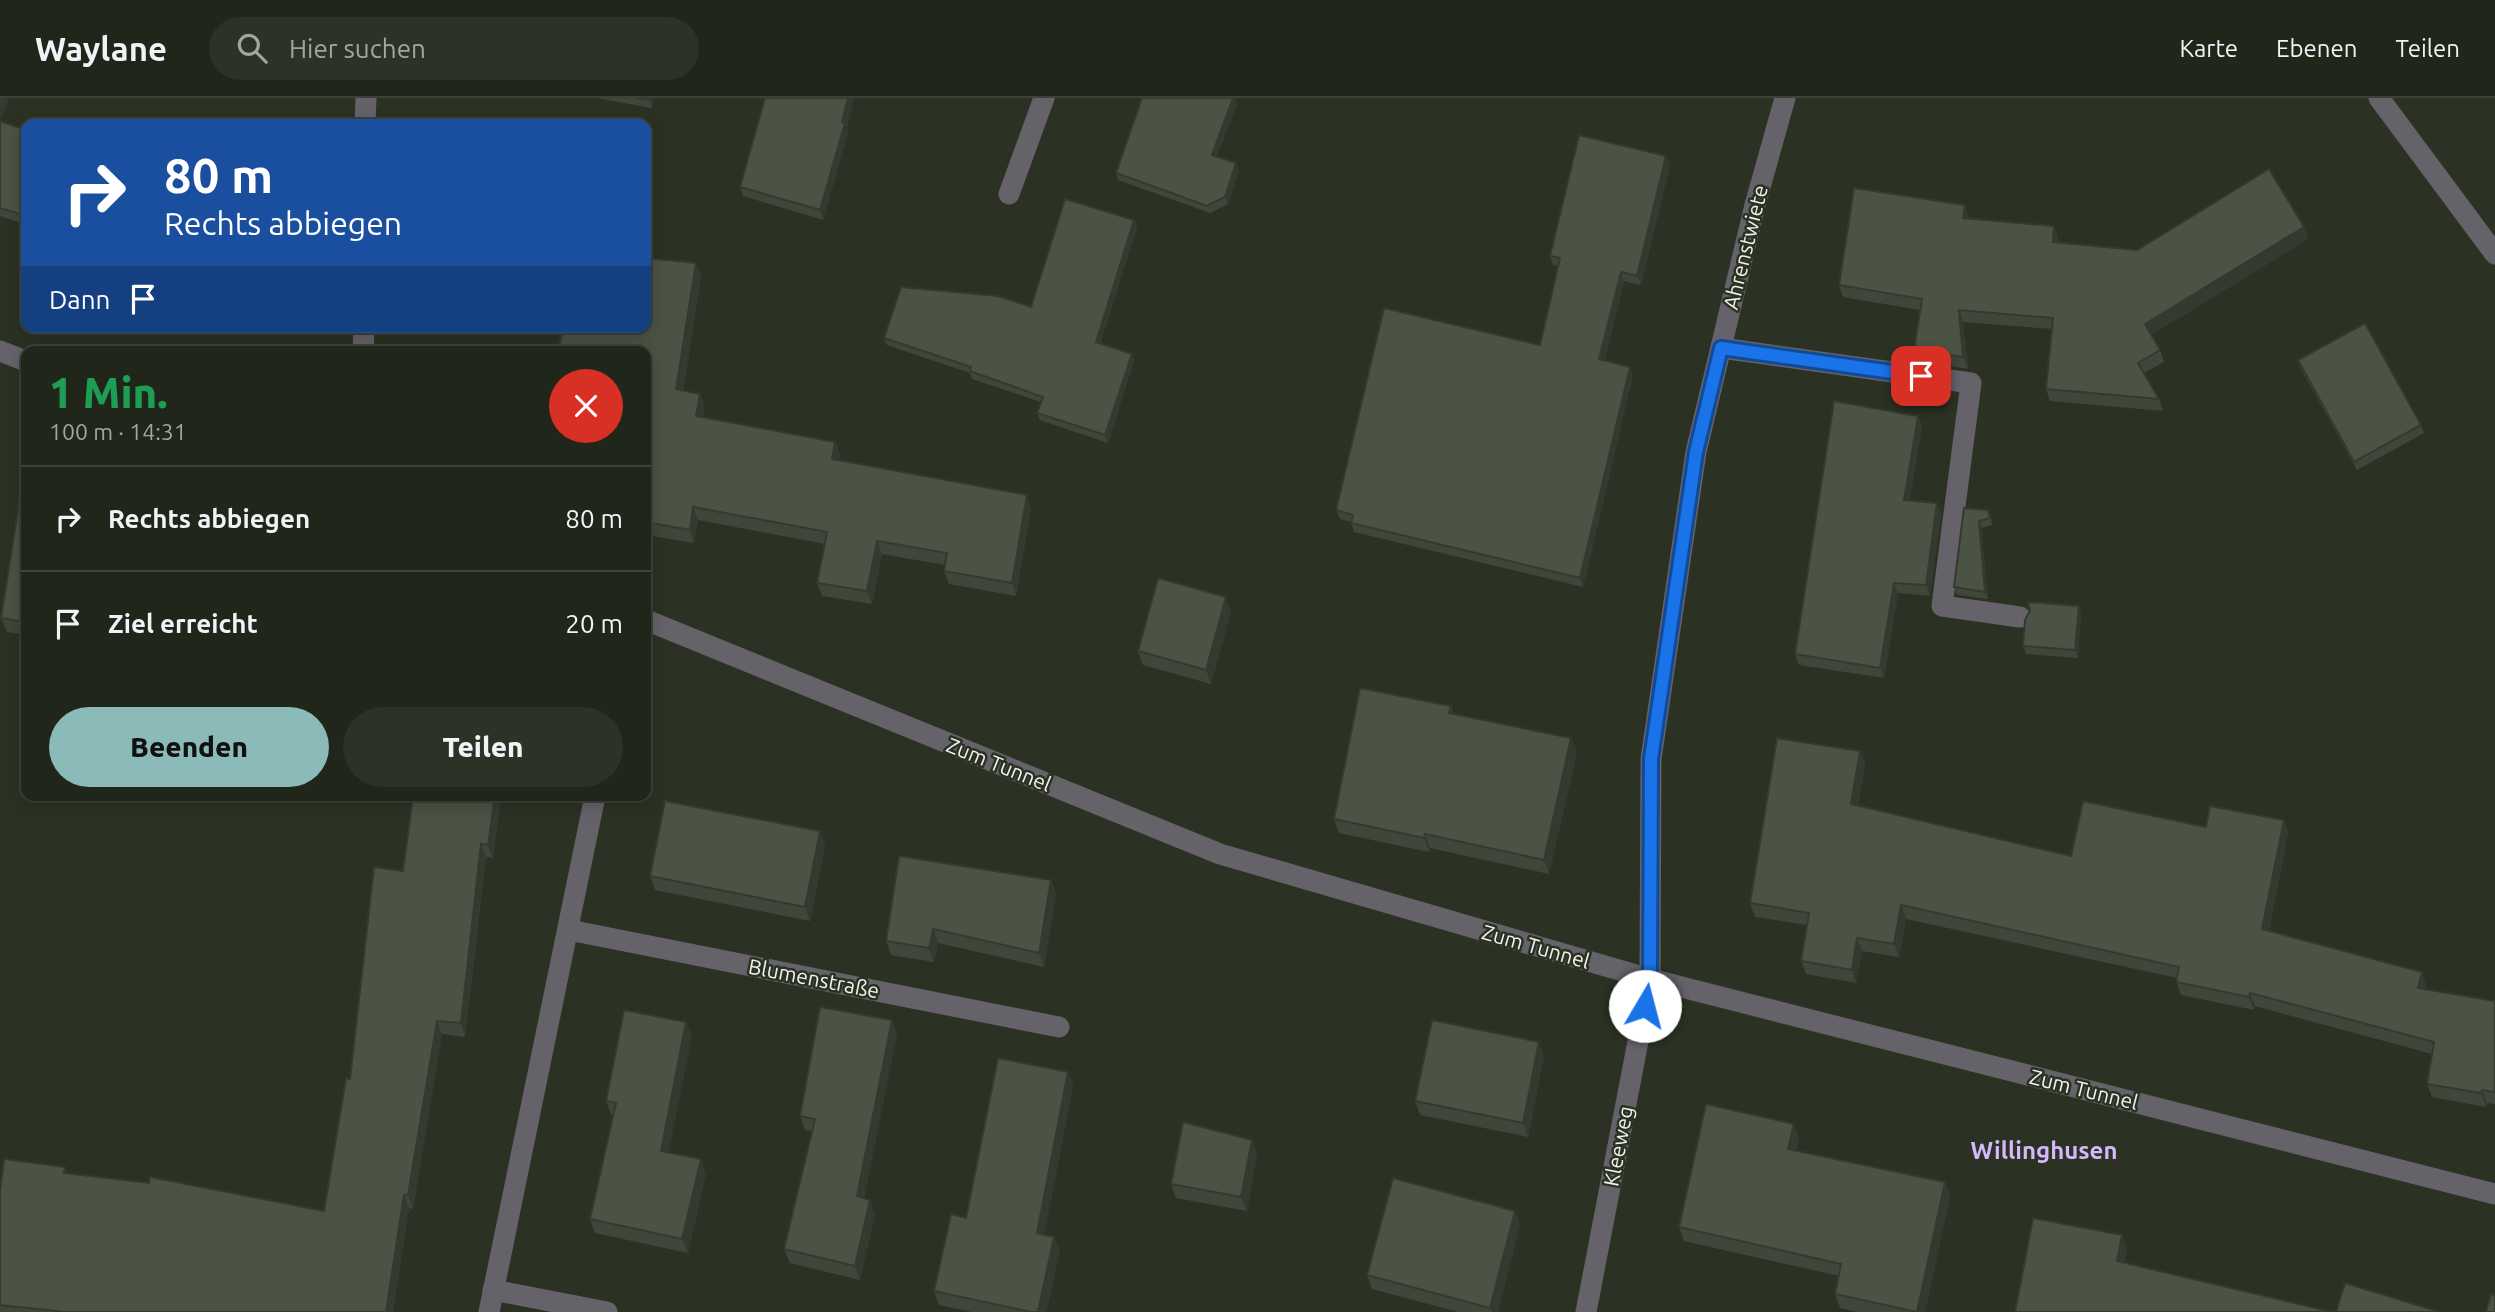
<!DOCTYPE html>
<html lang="de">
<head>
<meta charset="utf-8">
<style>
  :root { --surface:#20261a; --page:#2d3227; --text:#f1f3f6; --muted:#a2a5a2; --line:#3d4339; --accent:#8bbbb9 }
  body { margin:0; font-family:Ubuntu,sans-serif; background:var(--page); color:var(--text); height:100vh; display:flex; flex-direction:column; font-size:26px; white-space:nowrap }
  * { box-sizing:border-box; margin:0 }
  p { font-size:23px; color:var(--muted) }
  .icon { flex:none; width:38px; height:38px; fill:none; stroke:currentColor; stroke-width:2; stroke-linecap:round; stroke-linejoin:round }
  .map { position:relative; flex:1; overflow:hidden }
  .panel { position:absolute; left:21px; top:248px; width:630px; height:455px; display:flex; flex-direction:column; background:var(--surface); border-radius:14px; box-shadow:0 4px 18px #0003,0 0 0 2px var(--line) }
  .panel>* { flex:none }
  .banner { position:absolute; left:21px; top:21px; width:630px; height:214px; border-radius:14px; box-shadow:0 4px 18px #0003,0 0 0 2px var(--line); background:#1a4fa0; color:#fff; overflow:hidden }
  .pin { position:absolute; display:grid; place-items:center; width:60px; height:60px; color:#fff; margin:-30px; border-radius:14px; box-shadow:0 4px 10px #0006 }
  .me { position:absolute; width:77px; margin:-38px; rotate:8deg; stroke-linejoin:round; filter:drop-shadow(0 0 5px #0008) }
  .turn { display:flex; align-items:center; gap:24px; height:147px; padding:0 28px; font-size:32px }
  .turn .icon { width:91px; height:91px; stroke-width:2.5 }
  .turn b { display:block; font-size:49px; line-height:60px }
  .then { display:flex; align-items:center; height:66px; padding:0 28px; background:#0003; gap:14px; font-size:26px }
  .round { display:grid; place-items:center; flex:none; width:74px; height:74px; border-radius:37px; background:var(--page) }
  .overview { display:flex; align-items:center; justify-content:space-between; height:119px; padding:0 28px }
  h1 { font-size:42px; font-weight:800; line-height:52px; color:#1e9e55 }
  .primary-button { display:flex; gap:14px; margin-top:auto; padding:14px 28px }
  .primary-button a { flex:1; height:80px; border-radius:42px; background:var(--accent); color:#111; font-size:28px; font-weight:800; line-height:80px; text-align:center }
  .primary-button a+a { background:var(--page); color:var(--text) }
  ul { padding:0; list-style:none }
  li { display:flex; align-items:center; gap:21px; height:105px; padding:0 28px; border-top:2px solid var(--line) }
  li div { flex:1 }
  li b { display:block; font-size:26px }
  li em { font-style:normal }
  header { display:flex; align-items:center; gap:42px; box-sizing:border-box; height:98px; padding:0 35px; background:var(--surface); border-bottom:2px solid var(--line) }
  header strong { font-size:33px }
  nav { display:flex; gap:38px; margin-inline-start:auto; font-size:24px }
  .search { width:490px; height:63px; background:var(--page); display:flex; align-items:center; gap:18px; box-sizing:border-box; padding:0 24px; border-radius:38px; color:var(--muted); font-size:26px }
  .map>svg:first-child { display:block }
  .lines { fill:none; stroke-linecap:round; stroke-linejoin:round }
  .minor { stroke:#65626a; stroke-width:21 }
  .wall { fill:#40473a }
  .shaded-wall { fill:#343a30 }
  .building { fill:#4b5344; stroke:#343a30; stroke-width:2 }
  .route-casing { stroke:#114b97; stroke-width:18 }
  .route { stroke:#1a73e8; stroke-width:12 }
  .labels { text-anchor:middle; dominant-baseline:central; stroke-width:5; stroke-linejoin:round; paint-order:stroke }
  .street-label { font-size:21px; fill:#eff4eb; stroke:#2b3223 }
  .quarter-label { font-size:24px; font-weight:bold; fill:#d5b7fc; stroke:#2b3223 }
</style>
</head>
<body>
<header>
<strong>Waylane</strong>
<div class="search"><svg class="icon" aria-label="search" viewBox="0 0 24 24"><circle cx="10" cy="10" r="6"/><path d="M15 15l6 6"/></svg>Hier suchen</div>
<nav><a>Karte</a><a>Ebenen</a><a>Teilen</a></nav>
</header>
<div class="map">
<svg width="2495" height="1214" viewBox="0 0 2495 1214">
  <rect width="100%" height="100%" fill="#2b3223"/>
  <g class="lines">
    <g class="minor">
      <path d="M 2379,0 L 2495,156"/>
      <path d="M 365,26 L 366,0"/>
      <path d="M 1009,96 L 1044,0"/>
      <path d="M 1721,250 L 1971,285 L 1942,508 L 2020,519"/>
      <path d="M 0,253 L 26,263"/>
      <path d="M 363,254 L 364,229"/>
      <path d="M 646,522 L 1220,756 L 1650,881 L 2495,1096"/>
      <path d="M 569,832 L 1059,929"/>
      <path d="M 493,1192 L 607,1214"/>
      <path d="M 489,1214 L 595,698"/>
      <path d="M 1586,1214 L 1650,881 L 1651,661 L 1696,354 L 1755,107 L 1785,0"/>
    </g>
  </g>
  <g class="wall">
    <path d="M 0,0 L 9,0 L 0,23 L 26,32 L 26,127 L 0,118 Z"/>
    <path d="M 597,0 L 654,0 L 652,10 Z"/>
    <path d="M 1237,6 L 1217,58 L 1239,73 L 1228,106 L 1210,115 L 1118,82 L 1116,75 Z"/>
    <path d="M 847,31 L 848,35 L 823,122 L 743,98 L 740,89 Z"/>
    <path d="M 1666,58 L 1670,67 L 1641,187 L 1624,183 L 1605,262 L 1630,269 L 1633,277 L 1583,489 L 1354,434 L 1351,424 L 1340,421 L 1336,412 L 1540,247 L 1559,168 L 1553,167 L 1550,158 Z"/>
    <path d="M 1969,119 L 1969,121 L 2054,128 L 2058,140 L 2058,144 L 2137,152 L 2304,129 L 2308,141 L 2151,237 L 2160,252 L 2164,264 L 2144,275 L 2159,301 L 2163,313 L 2050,303 L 2046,291 L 2052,231 L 1963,224 L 1968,271 L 1919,263 L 1914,252 L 1920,212 L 1843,199 L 1839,187 Z"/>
    <path d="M 1134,122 L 1137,129 L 1100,246 L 1132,256 L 1134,263 L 1108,345 L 1040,322 L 1037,315 L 1041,304 L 972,281 L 970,275 L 887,247 L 884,240 L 1031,209 Z"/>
    <path d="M 696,165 L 701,178 L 683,293 L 700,296 L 705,309 L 703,319 L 835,344 L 840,357 L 839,362 L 1031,410 L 1016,498 L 949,486 L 944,473 L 945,467 L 882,456 L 872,506 L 822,498 L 817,485 L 825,446 L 698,422 L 694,445 L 646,437 L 646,254 Z"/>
    <path d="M 2298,262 L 2421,327 L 2424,335 L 2357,372 L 2300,269 Z"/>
    <path d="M 1922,328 L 1909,403 L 1941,415 L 1930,498 L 1898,495 L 1884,580 L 1799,567 L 1795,556 Z"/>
    <path d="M 26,387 L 26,537 L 7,534 L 1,520 Z"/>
    <path d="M 1964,410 L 1988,412 L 1991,419 L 1992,427 L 1981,430 L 1988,501 L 1957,497 L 1954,489 Z"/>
    <path d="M 2079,508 L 2081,515 L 2078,560 L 2026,556 L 2023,548 Z"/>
    <path d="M 1231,513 L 1211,586 L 1143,567 L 1138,553 Z"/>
    <path d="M 1451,608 L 1453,616 L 1571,640 L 1577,654 L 1549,776 L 1430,750 L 1429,754 L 1339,735 L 1334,721 Z"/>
    <path d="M 1860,653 L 1865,666 L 1858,708 L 2071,758 L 2206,729 L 2284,722 L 2288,735 L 2269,833 L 2426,887 L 2426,891 L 2495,903 L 2495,1006 L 2487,1005 L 2486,1009 L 2432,999 L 2427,986 L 2432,956 L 2255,908 L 2254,912 L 2181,897 L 2176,884 L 2177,880 L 1906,821 L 1899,859 L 1862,853 L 1856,885 L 1806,876 L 1801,863 L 1807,827 L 1755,819 L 1750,805 Z"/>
    <path d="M 501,698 L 493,760 L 486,759 L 465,939 L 442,936 L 413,1111 L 409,1110 L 393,1214 L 0,1214 L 0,1094 L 65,1069 L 67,1075 L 324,1113 L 350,981 L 403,773 Z"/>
    <path d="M 825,747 L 810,823 L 655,792 L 650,778 Z"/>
    <path d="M 1051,782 L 1056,796 L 1044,869 L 938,845 L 934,864 L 891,857 L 886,843 Z"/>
    <path d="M 897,936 L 864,1100 L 875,1116 L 860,1182 L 790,1165 L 784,1151 L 812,1033 L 805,1032 L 800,1018 Z"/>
    <path d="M 692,938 L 668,1054 L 706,1075 L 688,1155 L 595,1135 L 590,1121 L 613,1017 L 611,1017 L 606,1003 Z"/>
    <path d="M 1544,958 L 1528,1039 L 1420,1017 L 1415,1003 Z"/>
    <path d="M 1068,974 L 1073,988 L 1044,1137 L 1060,1153 L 1046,1214 L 972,1214 L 939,1207 L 934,1193 L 966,1120 Z"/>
    <path d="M 1799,1040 L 1796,1053 L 1945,1084 L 1950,1098 L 1925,1214 L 1858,1214 L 1840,1210 L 1835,1196 L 1839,1178 L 1684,1143 L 1679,1129 Z"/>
    <path d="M 1257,1056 L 1247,1113 L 1176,1100 L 1171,1086 Z"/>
    <path d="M 1515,1113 L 1520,1127 L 1498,1214 L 1458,1214 L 1372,1191 L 1367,1177 Z"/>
  </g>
  <g class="shaded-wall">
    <path d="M 1,0 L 9,0 L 0,23 L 0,4 Z"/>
    <path d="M 650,0 L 654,0 L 652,10 L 650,2 Z"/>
    <path d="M 848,0 L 854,0 L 847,31 L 848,35 L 823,122 L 820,112 Z"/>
    <path d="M 1233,0 L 1235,0 L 1237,6 L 1215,64 L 1212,57 Z"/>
    <path d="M 1666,58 L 1670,67 L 1641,187 L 1637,178 Z"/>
    <path d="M 1236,65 L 1239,73 L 1228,106 L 1225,99 Z"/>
    <path d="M 1965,107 L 1969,119 L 1967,132 L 1963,120 Z"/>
    <path d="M 1134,122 L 1137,129 L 1098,251 L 1096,244 Z"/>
    <path d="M 2054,128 L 2058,140 L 2057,156 L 2053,144 Z"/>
    <path d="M 2304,129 L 2308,141 L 2149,238 L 2145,226 Z"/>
    <path d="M 696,165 L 701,178 L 681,304 L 676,291 Z"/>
    <path d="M 1621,174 L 1624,183 L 1603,270 L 1599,261 Z"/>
    <path d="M 1959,212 L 1963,224 L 1968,271 L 1963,259 Z"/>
    <path d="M 1132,256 L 1134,263 L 1108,345 L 1105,337 Z"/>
    <path d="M 1630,269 L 1633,277 L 1583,489 L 1580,480 Z"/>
    <path d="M 700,296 L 705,309 L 701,331 L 696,318 Z"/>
    <path d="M 1918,318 L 1922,328 L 1908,413 L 1904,402 Z"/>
    <path d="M 835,344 L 840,357 L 836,374 L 832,361 Z"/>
    <path d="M 1027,397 L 1031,410 L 1016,498 L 1012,485 Z"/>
    <path d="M 1937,405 L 1941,415 L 1930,498 L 1926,487 Z"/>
    <path d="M 693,409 L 698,422 L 694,445 L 690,432 Z"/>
    <path d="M 1979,423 L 1981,430 L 1988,501 L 1985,494 Z"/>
    <path d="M 877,443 L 882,456 L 872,506 L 867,493 Z"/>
    <path d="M 1894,485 L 1898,495 L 1884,580 L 1880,570 Z"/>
    <path d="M 1226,499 L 1231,513 L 1211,586 L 1206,572 Z"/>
    <path d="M 2079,508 L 2081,515 L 2078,560 L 2075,552 Z"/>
    <path d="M 1571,640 L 1577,654 L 1549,776 L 1544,762 Z"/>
    <path d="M 1860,653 L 1865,666 L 1856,719 L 1851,706 Z"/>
    <path d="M 495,698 L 501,698 L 493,760 L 488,747 Z"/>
    <path d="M 2284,722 L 2288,735 L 2267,844 L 2262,831 Z"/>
    <path d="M 820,733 L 825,747 L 810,823 L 805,809 Z"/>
    <path d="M 1425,736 L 1430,750 L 1429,754 L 1424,740 Z"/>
    <path d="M 481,746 L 486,759 L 465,939 L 461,925 Z"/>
    <path d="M 1051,782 L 1056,796 L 1044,869 L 1039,855 Z"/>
    <path d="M 1901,807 L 1906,821 L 1899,859 L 1894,846 Z"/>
    <path d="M 933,831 L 938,845 L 934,864 L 929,850 Z"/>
    <path d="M 1857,840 L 1862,853 L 1856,885 L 1852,872 Z"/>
    <path d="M 2422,874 L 2426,887 L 2422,903 L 2418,890 Z"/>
    <path d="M 2250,895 L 2255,908 L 2254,912 L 2249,899 Z"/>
    <path d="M 892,922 L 897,936 L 862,1113 L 857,1098 Z"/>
    <path d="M 437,923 L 442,936 L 413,1111 L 408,1097 Z"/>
    <path d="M 686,924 L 692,938 L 666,1067 L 661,1053 Z"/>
    <path d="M 1539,944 L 1544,958 L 1528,1039 L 1523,1025 Z"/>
    <path d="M 1068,974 L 1073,988 L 1042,1149 L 1037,1135 Z"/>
    <path d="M 2482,992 L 2487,1005 L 2486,1009 L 2481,995 Z"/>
    <path d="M 1794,1026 L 1799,1040 L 1793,1065 L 1788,1051 Z"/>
    <path d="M 1252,1042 L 1257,1056 L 1247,1113 L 1241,1099 Z"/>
    <path d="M 701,1061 L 706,1075 L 688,1155 L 682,1141 Z"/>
    <path d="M 1945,1084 L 1950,1098 L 1925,1214 L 1917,1214 Z"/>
    <path d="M 404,1097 L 409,1110 L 393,1214 L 386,1214 Z"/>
    <path d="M 870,1102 L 875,1116 L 860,1182 L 855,1168 Z"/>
    <path d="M 1515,1113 L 1520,1127 L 1498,1214 L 1492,1214 L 1490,1210 Z"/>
    <path d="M 2122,1137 L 2127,1152 L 2122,1177 L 2117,1163 Z"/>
    <path d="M 1054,1139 L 1060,1153 L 1046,1214 L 1038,1214 Z"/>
  </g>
  <g class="building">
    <path d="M 636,0 L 650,0 L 650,2 Z"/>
    <path d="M 765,0 L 848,0 L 842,24 L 845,25 L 820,112 L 740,89 Z"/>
    <path d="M 1142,0 L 1233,0 L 1212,57 L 1236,65 L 1225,99 L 1207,108 L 1116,75 Z"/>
    <path d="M 0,23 L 26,32 L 26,118 L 0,110 Z"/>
    <path d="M 1579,37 L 1666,58 L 1637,178 L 1621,174 L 1599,261 L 1630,269 L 1580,480 L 1351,425 L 1353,417 L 1336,412 L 1384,210 L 1540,247 L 1560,160 L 1550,158 Z"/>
    <path d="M 2269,71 L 2304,129 L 2145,226 L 2160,252 L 2138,265 L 2159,301 L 2046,291 L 2053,220 L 1959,212 L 1963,259 L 1914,252 L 1922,201 L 1839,187 L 1854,90 L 1965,107 L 1963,120 L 2054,128 L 2053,144 L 2137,152 Z"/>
    <path d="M 1065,101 L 1134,122 L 1096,244 L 1132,256 L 1105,337 L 1037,315 L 1043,299 L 970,273 L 971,269 L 884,240 L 901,189 L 998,198 L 1031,209 Z"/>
    <path d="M 646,160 L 696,165 L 676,291 L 700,296 L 696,318 L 835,344 L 832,361 L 1027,397 L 1012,485 L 944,473 L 947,455 L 877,443 L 867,493 L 817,485 L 827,434 L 693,409 L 690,432 L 646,424 L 646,254 L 558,254 L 563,229 L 646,229 Z"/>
    <path d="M 2365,225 L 2421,327 L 2354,364 L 2298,262 Z"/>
    <path d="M 1834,303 L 1918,318 L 1904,402 L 1937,405 L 1926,487 L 1894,485 L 1880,570 L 1795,556 Z"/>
    <path d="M 22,386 L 26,387 L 26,524 L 1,520 Z"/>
    <path d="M 1964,410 L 1988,412 L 1990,420 L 1979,423 L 1985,494 L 1954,489 Z"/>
    <path d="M 1158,480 L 1226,499 L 1206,572 L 1138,553 Z"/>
    <path d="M 2028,504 L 2079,508 L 2075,552 L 2023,548 L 2025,522 L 2030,513 Z"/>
    <path d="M 1360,590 L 1451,608 L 1449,615 L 1571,640 L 1544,762 L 1425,736 L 1424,740 L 1334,721 Z"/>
    <path d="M 1777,640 L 1860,653 L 1851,706 L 2071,758 L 2083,703 L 2206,729 L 2210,708 L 2284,722 L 2262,831 L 2422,874 L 2418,890 L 2495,903 L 2495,994 L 2482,992 L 2481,995 L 2427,986 L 2434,944 L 2250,895 L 2249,899 L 2176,884 L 2179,869 L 1901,807 L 1894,846 L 1857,840 L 1852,872 L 1801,863 L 1809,815 L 1750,805 Z"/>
    <path d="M 413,698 L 495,698 L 488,747 L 481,746 L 461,925 L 437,923 L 408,1097 L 404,1097 L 386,1214 L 65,1214 L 0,1207 L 0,1094 L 4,1061 L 65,1069 L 64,1075 L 149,1085 L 150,1079 L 324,1113 L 346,980 L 350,981 L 374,769 L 403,773 Z"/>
    <path d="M 665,703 L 820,733 L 805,809 L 650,778 Z"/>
    <path d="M 899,758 L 1051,782 L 1039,855 L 933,831 L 929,850 L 886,843 Z"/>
    <path d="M 820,909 L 892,922 L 857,1098 L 870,1102 L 855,1168 L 784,1151 L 815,1021 L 800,1018 Z"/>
    <path d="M 624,912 L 686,924 L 661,1053 L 701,1061 L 682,1141 L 590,1121 L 616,1005 L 606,1003 Z"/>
    <path d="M 1432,922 L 1539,944 L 1523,1025 L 1415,1003 Z"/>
    <path d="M 998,960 L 1068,974 L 1037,1135 L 1054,1139 L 1038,1214 L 1031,1214 L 934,1193 L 951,1116 L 966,1120 Z"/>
    <path d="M 1706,1006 L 1794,1026 L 1788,1051 L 1945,1084 L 1917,1214 L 1835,1196 L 1841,1166 L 1679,1129 Z"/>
    <path d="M 1183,1024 L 1252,1042 L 1241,1099 L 1171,1086 Z"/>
    <path d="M 1393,1080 L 1515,1113 L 1490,1210 L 1367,1177 Z"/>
    <path d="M 2033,1120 L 2122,1137 L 2117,1163 L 2332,1214 L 2015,1214 Z"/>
    <path d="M 2345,1185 L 2440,1214 L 2336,1214 Z"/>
    <path d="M 2491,1196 L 2495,1198 L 2495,1214 L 2486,1214 Z"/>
  </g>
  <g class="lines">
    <defs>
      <path id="route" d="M 1645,908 L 1650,881 L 1651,661 L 1696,354 L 1721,250 L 1921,278"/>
    </defs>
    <use href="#route" class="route-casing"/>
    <use href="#route" class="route"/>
  </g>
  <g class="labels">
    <g class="street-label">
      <text transform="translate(1745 149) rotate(-76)">Ahrenstwiete</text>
      <text transform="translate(999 666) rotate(22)">Zum Tunnel</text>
      <text transform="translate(1536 848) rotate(16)">Zum Tunnel</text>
      <text transform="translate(814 880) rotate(11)">Blumenstraße</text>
      <text transform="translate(2084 991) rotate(14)">Zum Tunnel</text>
      <text transform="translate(1618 1048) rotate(-79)">Kleeweg</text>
    </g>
    <g class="quarter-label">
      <text x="2044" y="1052">Willinghusen</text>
    </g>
  </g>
</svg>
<div class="pin" style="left:1921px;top:278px;background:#d93025"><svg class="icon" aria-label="arrive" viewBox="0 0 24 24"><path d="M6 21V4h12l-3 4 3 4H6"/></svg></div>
<svg class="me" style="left:1645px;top:908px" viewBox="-20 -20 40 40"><circle r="19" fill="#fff"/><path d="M0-13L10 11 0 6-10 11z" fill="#1a73e8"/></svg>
<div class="banner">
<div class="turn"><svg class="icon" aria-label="right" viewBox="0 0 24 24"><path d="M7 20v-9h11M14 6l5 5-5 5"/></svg><div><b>80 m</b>Rechts abbiegen</div></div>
<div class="then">Dann<svg class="icon" aria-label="arrive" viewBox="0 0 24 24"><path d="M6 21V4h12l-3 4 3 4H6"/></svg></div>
</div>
<section class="panel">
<div class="overview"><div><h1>1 Min.</h1><p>100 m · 14:31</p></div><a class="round" style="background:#d93025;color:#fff"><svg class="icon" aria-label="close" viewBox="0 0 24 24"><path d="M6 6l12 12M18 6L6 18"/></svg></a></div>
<ul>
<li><svg class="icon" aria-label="right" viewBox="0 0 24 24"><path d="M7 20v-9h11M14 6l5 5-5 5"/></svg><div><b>Rechts abbiegen</b></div><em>80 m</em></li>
<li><svg class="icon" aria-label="arrive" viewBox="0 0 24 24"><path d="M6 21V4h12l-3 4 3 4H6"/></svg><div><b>Ziel erreicht</b></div><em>20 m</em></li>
</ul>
<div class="primary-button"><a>Beenden</a><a>Teilen</a></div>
</section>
</div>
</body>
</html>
